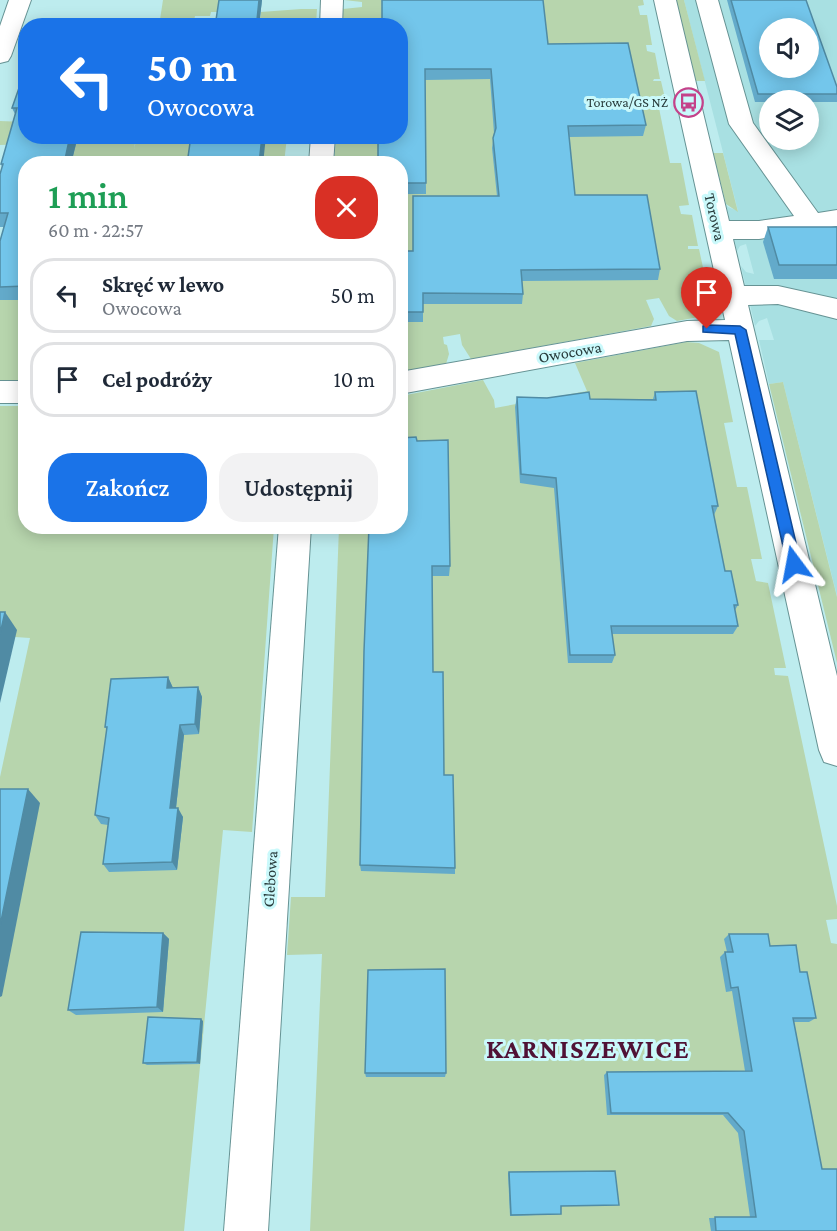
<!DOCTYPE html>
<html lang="pl">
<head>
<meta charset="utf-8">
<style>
  :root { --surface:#fff; --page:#f2f2f3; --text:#1f2937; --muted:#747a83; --line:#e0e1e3; --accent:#1a73e8 }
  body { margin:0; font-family:"Crimson Pro",serif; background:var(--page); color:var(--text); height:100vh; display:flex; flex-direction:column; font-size:22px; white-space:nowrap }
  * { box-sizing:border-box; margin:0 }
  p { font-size:20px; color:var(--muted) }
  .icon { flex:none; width:33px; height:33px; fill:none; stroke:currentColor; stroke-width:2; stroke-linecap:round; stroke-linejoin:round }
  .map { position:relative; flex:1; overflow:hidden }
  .sheet { position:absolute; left:18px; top:156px; width:390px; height:378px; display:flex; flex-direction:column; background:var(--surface); border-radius:24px; box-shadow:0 3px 15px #0003 }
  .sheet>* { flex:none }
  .guide { position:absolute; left:18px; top:18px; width:390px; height:126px; border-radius:24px; box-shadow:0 3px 15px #0003; background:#1a73e8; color:#fff; overflow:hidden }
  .tools { position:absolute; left:759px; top:18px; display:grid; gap:12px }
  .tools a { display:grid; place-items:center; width:60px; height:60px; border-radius:50%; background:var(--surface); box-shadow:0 3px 15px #0003; font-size:30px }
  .pin { position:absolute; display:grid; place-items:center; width:51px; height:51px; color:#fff; margin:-62px -26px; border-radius:50% 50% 50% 0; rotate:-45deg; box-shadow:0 0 6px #0007 }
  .pin .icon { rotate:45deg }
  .me { position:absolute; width:66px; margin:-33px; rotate:347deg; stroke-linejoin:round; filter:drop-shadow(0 0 4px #0008) }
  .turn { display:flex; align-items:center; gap:21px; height:126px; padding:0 30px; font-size:27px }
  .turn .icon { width:78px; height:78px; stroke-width:2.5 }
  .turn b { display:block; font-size:42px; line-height:51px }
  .round { display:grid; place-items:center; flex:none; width:63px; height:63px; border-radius:24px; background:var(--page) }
  .head { display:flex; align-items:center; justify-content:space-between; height:102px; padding:0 30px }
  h1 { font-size:36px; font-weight:600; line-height:45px; color:#1e9e55 }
  .primary-button { display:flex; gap:12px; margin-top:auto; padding:12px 30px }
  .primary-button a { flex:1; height:69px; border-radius:24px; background:var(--accent); color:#fff; font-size:24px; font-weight:600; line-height:69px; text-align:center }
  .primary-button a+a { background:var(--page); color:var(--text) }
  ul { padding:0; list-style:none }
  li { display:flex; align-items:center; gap:18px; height:75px; margin:0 12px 9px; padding:0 18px; border:3px solid var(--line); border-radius:24px }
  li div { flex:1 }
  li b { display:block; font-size:22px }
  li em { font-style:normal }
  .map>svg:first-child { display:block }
  .built { fill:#a8e0e2; fill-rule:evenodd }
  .green { fill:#b7d5ad }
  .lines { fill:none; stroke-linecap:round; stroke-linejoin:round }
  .minor-casing { stroke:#669394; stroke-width:2 }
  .minor { fill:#fff; fill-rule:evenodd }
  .wall { fill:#63aaca }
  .shaded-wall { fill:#508ba4 }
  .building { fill:#73c6eb; stroke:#508ba4; stroke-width:1.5; fill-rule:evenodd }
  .route { fill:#1a73e8; stroke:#114b97; stroke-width:1.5 }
  .labels { text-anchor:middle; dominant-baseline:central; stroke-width:6; stroke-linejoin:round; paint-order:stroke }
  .far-poi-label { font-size:14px; fill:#283b3b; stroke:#caf9fb; text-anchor:end }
  .street-label { font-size:16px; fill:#283b3b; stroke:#caf9fb }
  .near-district-label { font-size:27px; font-weight:bold; letter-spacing:1.5px; fill:#501235; stroke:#caf9fb }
</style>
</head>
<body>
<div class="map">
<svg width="837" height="1231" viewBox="0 0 837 1231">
  <rect width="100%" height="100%" fill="#bdecee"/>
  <path class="built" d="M 684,0 L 837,0 L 837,596 L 783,382 L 769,384 L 759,340 L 774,340 L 767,318 L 759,321 L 755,326 L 741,266 L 746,272 L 754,274 L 746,244 L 740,246 L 737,251 L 726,204 L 728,207 L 738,211 ZM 770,28 L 808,28 L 808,68 L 770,68 ZM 770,100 L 808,100 L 808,140 L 770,140 Z"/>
  <g class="green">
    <path d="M 163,0 L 240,0 L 222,12 L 211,12 L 210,16 L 195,16 L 193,25 L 159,26 Z"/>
    <path d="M 344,0 L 643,0 L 644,5 L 638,6 L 640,15 L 647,15 L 652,45 L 646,45 L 647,51 L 655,53 L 660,79 L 654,79 L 653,81 L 661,81 L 667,107 L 659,108 L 670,163 L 681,163 L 689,205 L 679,206 L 681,214 L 692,215 L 698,246 L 688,246 L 688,249 L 699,249 L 712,309 L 699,317 L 677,321 L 669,316 L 659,298 L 646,300 L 654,319 L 651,326 L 471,359 L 462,345 L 460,334 L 443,337 L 444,344 L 447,345 L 449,354 L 446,364 L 401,372 L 400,164 L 334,164 L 336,137 L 400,136 L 400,26 L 342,25 L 343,9 L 362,7 L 362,2 Z"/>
    <path d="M 676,0 L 684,0 L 705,81 L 696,81 Z"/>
    <path d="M 301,9 L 317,9 L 316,25 L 259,25 L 261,12 Z"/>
    <path d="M 0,121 L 25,122 L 26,136 L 136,137 L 134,149 L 137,137 L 287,137 L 284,163 L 71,163 L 28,144 L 0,145 Z"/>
    <path d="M 713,153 L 723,153 L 738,212 L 726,204 Z"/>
    <rect x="0" y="261" width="25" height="119"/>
    <path d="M 686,342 L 699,343 L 719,352 L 733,422 L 724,423 L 737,487 L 747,487 L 762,559 L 751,559 L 756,581 L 768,583 L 786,668 L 774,668 L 775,675 L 788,676 L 837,906 L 837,919 L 826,920 L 831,943 L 837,944 L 837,1231 L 310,1231 L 322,954 L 287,955 L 291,897 L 325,897 L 339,527 L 400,526 L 401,396 L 483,380 L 494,400 L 495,408 L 587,391 L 575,363 Z"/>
    <path d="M 783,382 L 837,597 L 837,663 L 769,384 Z"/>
    <path d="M 0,406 L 25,406 L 26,526 L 274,527 L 252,832 L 223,830 L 184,1231 L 0,1231 L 0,777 L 30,638 L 0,636 Z"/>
  </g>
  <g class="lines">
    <defs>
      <g id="minor">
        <path d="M 9,0 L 31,0 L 11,56 L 8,61 L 0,63 L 0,26 Z"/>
        <path d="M 321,0 L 343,0 L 342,26 L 320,26 Z"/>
        <path d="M 654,0 L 676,0 L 729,221 L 759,221 L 794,216 L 729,124 L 696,0 L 718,0 L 753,123 L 818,213 L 837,210 L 837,226 L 759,239 L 733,239 L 744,286 L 778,286 L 837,299 L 837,319 L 778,304 L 748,305 L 837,676 L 837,766 L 824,762 L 819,750 L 729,340 L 687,341 L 400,394 L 400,372 L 687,321 L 725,320 Z"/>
        <path d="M 311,136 L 335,136 L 333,164 L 309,164 Z"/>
        <rect x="0" y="381" width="26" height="22"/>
        <path d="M 279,526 L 311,526 L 268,1231 L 224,1231 Z"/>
      </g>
    </defs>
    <use href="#minor" class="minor-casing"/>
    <use href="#minor" class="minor"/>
  </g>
  <g class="wall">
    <path d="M 262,0 L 259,26 L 217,26 L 216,20 Z"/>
    <path d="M 727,0 L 806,0 L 837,87 L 837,102 L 808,102 L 808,100 L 770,100 L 770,102 L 755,102 Z"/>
    <path d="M 400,26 L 548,44 L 646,125 L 643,136 L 569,137 L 575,195 L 660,269 L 658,280 L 522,281 L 523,294 L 522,304 L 423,304 L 423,322 L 400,322 L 400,251 L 413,251 L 497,196 L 492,148 L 494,133 L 490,79 L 425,80 L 426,194 L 400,194 Z"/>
    <path d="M 26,68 L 26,136 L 78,136 L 71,164 L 26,164 L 26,300 L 0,300 L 0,241 L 4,227 L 0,227 L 0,174 L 2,167 L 1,164 L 15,114 L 12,108 Z"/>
    <path d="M 768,227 L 837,227 L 837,279 L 774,279 L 763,242 Z"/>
    <path d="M 655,392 L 718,506 L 714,515 L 725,571 L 738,605 L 735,610 L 738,626 L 733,634 L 612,634 L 615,655 L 612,663 L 568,663 L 554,488 L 520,483 L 515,407 L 517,397 L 590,399 L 653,399 Z"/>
    <path d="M 417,441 L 450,566 L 449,576 L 432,576 L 433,672 L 444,775 L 455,868 L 455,874 L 361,871 L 360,865 Z"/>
    <path d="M 168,677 L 173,688 L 198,687 L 202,697 L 199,734 L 184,735 L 176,808 L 183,817 L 177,870 L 109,872 L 103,864 L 108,825 L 101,824 L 95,815 L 107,730 L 105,727 Z"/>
    <path d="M 163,933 L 169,939 L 163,1012 L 76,1015 L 68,1010 Z"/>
    <path d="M 729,934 L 770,946 L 800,972 L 816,1018 L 809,1022 L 794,1022 L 822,1169 L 837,1231 L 711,1231 L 709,1218 L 750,1217 L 738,1133 L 723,1115 L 607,1115 L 604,1075 L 607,1072 L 745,1071 L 732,991 L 726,992 L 720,957 L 725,952 L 727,952 L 724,939 Z"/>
    <path d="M 203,1021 L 200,1064 L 147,1065 L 143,1063 Z"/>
    <path d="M 365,1073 L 446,1073 L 445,1077 L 366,1077 Z"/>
    <path d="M 509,1172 L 561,1206 L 561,1214 L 510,1216 L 508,1173 Z"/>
  </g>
  <g class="shaded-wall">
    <path d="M 259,0 L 262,0 L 259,26 L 258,26 L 257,20 Z"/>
    <path d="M 70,136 L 78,136 L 71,164 L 64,164 Z"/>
    <path d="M 262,136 L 266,136 L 263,164 L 259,164 Z"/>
    <path d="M 5,612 L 17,630 L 0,703 L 0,634 Z"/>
    <path d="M 168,677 L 173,688 L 167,688 Z"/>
    <path d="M 198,687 L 202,697 L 199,734 L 195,724 Z"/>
    <path d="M 180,725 L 184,735 L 175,817 L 170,808 Z"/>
    <path d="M 28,789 L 40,803 L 2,996 L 0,997 L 0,926 Z"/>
    <path d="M 178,808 L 183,817 L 177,870 L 172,862 Z"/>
    <path d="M 163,933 L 169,939 L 163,1012 L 157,1007 Z"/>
    <path d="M 201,1019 L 203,1021 L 200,1064 L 197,1062 Z"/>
  </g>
  <g class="building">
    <path d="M 219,0 L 259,0 L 257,20 L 216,20 Z"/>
    <path d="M 382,0 L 543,0 L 548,44 L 628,43 L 646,125 L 568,126 L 575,195 L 647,195 L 660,269 L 521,270 L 523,294 L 423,293 L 423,312 L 400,312 L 400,251 L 413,251 L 413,196 L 499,196 L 493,138 L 496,128 L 491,69 L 425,69 L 426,183 L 400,183 L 400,164 L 378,164 L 378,136 L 400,136 L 400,26 L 382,26 Z"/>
    <path d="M 731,0 L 806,0 L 837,87 L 837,94 L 758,94 ZM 770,28 L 808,28 L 808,68 L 770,68 Z"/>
    <path d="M 40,26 L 40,25 L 153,25 L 153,26 Z"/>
    <path d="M 26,68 L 26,136 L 70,136 L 64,164 L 26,164 L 26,286 L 0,287 L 0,241 L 8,213 L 0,213 L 0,174 L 3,164 L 1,164 L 17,108 L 12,108 Z"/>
    <path d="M 191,136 L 262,136 L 259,164 L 187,164 Z"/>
    <path d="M 768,227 L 837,227 L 837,265 L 779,265 Z"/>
    <path d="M 696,391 L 718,506 L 712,506 L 725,571 L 731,571 L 738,605 L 734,605 L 738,626 L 611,626 L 615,655 L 570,655 L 556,478 L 521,474 L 517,397 L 547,398 L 589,392 L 590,399 L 656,400 L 655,392 Z"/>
    <path d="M 416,437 L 417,441 L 448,440 L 450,566 L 432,566 L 433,672 L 443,672 L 444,775 L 453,775 L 455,868 L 360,865 L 364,651 L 369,526 L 400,526 L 400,438 Z"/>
    <path d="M 0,612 L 5,612 L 0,634 Z"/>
    <path d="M 168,677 L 167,688 L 198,687 L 195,724 L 180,725 L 170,808 L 178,808 L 172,862 L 103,864 L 109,818 L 95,815 L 107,727 L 105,727 L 111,679 Z"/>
    <path d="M 0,789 L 28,789 L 0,926 Z"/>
    <path d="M 81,932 L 163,933 L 157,1007 L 68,1010 Z"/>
    <path d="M 729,934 L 768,934 L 770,946 L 796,945 L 800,972 L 807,972 L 816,1018 L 793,1018 L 822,1169 L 837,1169 L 837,1231 L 716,1231 L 715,1217 L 756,1217 L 744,1131 L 728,1113 L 611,1113 L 607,1072 L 752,1071 L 738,987 L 731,988 L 725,952 L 733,952 Z"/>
    <path d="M 445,969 L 446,1073 L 365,1073 L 368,970 Z"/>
    <path d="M 148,1017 L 201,1019 L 197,1062 L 143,1063 Z"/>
    <path d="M 615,1171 L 619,1205 L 561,1206 L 561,1214 L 511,1215 L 509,1172 Z"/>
  </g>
  <path class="route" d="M 707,325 L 740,326 L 746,330 L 801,564 L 799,567 L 789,567 L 787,564 L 735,334 L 703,332 L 703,326 Z"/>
  <defs>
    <symbol id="bus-ring" viewBox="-11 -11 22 22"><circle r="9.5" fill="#caf9fb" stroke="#c4428a" stroke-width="1.5"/><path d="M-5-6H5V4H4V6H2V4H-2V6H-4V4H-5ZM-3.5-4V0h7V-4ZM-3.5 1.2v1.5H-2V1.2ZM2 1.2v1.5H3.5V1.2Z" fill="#c4428a"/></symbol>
  </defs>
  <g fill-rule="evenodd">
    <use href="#bus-ring" x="672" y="86" width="33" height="33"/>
  </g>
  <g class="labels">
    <g class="far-poi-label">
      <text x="668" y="102">Torowa/GS NŻ</text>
    </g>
    <g class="street-label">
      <text transform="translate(715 217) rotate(77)">Torowa</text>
      <text transform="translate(570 352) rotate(-10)">Owocowa</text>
      <text transform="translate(270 879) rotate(-86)">Glebowa</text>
    </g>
    <g class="near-district-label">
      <text x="588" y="1049">KARNISZEWICE</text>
    </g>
  </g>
</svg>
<div class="tools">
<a><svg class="icon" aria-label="sound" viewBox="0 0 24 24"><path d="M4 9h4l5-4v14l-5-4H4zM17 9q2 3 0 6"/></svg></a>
<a><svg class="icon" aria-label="layers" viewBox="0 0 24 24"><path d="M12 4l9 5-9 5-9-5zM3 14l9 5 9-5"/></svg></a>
</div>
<div class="pin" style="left:707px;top:329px;background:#d93025"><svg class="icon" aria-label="arrive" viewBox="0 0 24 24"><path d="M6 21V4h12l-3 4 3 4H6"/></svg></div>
<svg class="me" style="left:794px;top:564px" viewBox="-20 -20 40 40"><path d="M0-17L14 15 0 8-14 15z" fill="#1a73e8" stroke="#fff" stroke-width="4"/></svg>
<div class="guide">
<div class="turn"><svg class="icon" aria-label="left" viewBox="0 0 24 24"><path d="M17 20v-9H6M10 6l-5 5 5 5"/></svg><div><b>50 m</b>Owocowa</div></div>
</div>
<section class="sheet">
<div class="head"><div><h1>1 min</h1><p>60 m · 22:57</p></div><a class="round" style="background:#d93025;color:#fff"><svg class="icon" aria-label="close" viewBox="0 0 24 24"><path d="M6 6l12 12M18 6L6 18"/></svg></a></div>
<ul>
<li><svg class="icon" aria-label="left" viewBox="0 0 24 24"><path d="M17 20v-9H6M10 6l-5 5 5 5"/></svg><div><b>Skręć w lewo</b><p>Owocowa</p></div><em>50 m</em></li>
<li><svg class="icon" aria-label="arrive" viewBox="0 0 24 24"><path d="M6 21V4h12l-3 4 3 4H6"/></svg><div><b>Cel podróży</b></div><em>10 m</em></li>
</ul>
<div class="primary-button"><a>Zakończ</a><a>Udostępnij</a></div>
</section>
</div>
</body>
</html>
